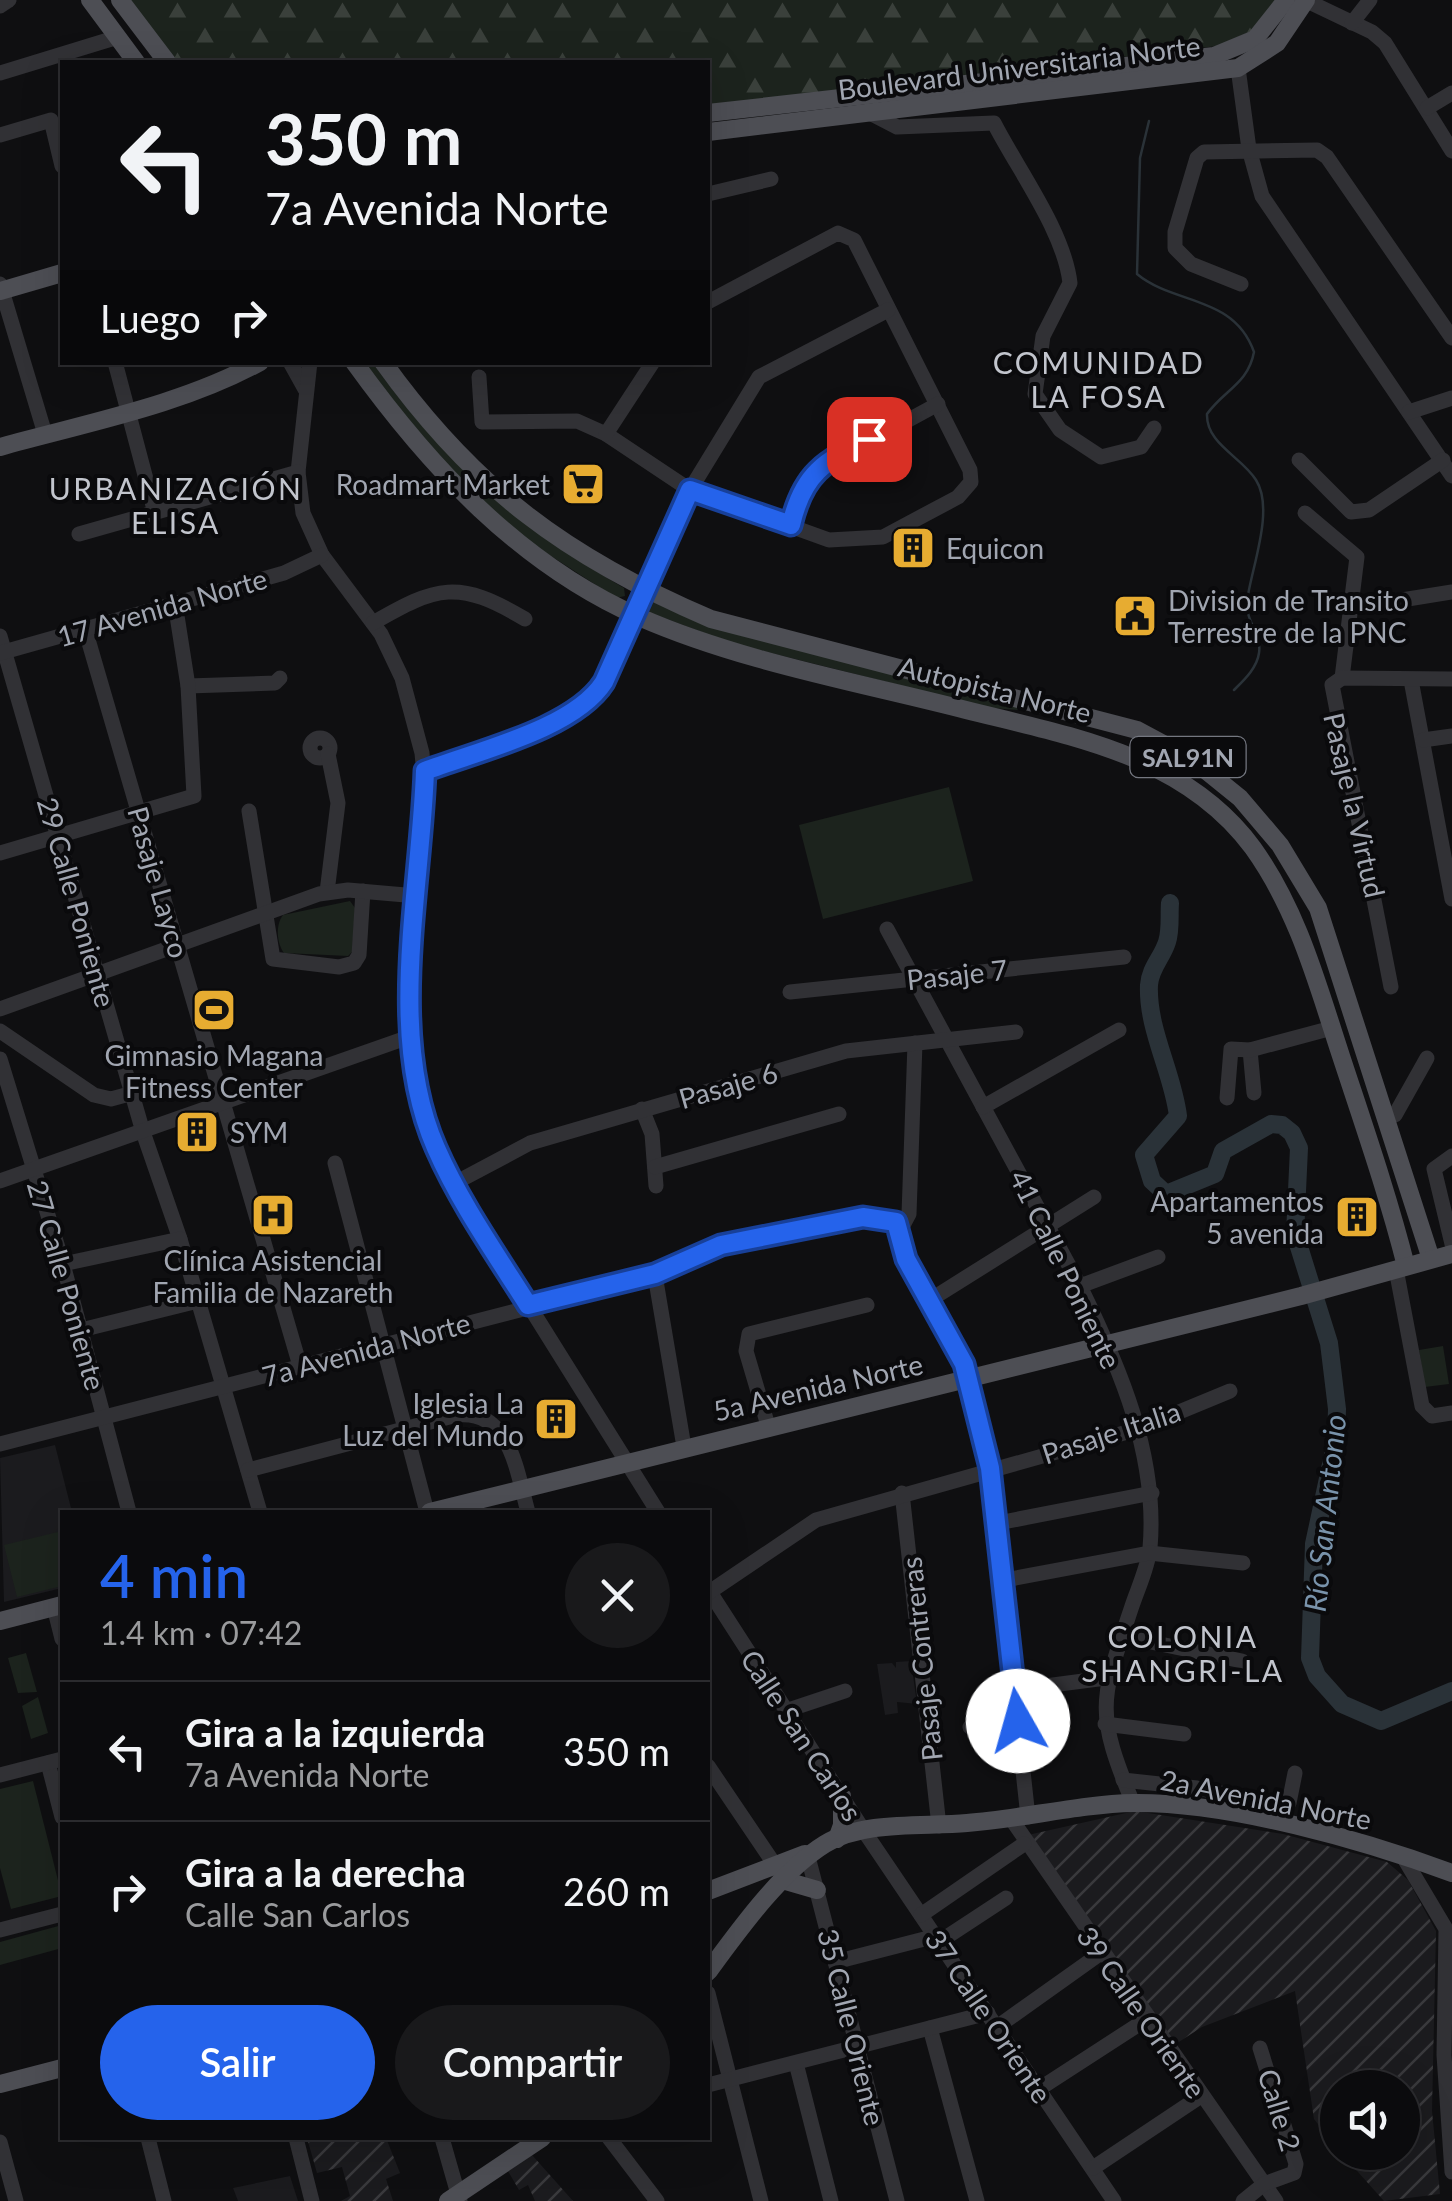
<!DOCTYPE html>
<html lang="es">
<head>
<meta charset="utf-8">
<style>
  :root { --surface:#0b0b0d; --page:#19191b; --text:#f1f3f6; --muted:#9a9b9d; --line:#2b2b2e; --accent:#2563eb }
  body { margin:0; font-family:Lato,sans-serif; background:var(--page); color:var(--text); height:100vh; display:flex; flex-direction:column; font-size:38px; white-space:nowrap }
  * { box-sizing:border-box; margin:0 }
  p { font-size:32px; color:var(--muted) }
  .icon { flex:none; width:55px; height:55px; fill:none; stroke:currentColor; stroke-width:2; stroke-linecap:round; stroke-linejoin:round }
  .map { position:relative; flex:1; overflow:hidden }
  .side { position:absolute; left:60px; top:1510px; width:650px; height:630px; display:flex; flex-direction:column; background:var(--surface); border-radius:0px; box-shadow:0 10px 40px #0002,0 0 0 2px var(--line) }
  .side>* { flex:none }
  .guide { position:absolute; left:60px; top:60px; width:650px; height:305px; border-radius:0px; box-shadow:0 10px 40px #0002,0 0 0 2px var(--line); background:#0b0b0d; color:var(--text); overflow:hidden }
  .tools { position:absolute; left:1320px; top:2070px; display:grid; gap:20px }
  .tools a { display:grid; place-items:center; width:100px; height:100px; border-radius:50%; background:var(--surface); box-shadow:0 10px 40px #0002,0 0 0 2px var(--line); font-size:50px }
  .pin { position:absolute; display:grid; place-items:center; width:85px; height:85px; color:#fff; margin:-42px; border-radius:20px; box-shadow:0 5px 15px #0006 }
  .me { position:absolute; width:110px; margin:-55px; rotate:353deg; stroke-linejoin:round; filter:drop-shadow(0 0 8px #0008) }
  .turn { display:flex; align-items:center; gap:35px; height:210px; padding:0 40px; font-size:45px }
  .turn .icon { width:130px; height:130px; stroke-width:2.5 }
  .turn b { display:block; font-size:70px; line-height:85px }
  .then { display:flex; align-items:center; height:95px; padding:0 40px; background:#0003; gap:20px; font-size:38px }
  .round { display:grid; place-items:center; flex:none; width:105px; height:105px; border-radius:52px; background:var(--page) }
  .overview { display:flex; align-items:center; justify-content:space-between; height:170px; padding:0 40px }
  h1 { font-size:60px; font-weight:600; line-height:75px; color:var(--accent) }
  .action { display:flex; gap:20px; margin-top:auto; padding:20px 40px }
  .action a { flex:1; height:115px; border-radius:60px; background:var(--accent); color:#fff; font-size:40px; font-weight:600; line-height:115px; text-align:center }
  .action a+a { background:var(--page); color:var(--text) }
  ul { padding:0; list-style:none }
  li { display:flex; align-items:center; gap:30px; height:140px; padding:0 40px; border-top:2px solid var(--line) }
  li div { flex:1 }
  li b { display:block; font-size:38px }
  li em { font-style:normal }
  .map>svg:first-child { display:block }
  .built { fill:#1b1b1e }
  .industrial { fill:url(#industrial-furrows) }
  .green { fill:#1c231d }
  .forest { fill:url(#forest-firs) }
  .lines { fill:none; stroke-linecap:round; stroke-linejoin:round }
  .stream { stroke:#2a3238; stroke-width:2.5 }
  .river { stroke:#2a3238; stroke-width:18 }
  .minor { stroke:#313135; stroke-width:15 }
  .major { stroke:#4d4e54; stroke-width:18 }
  .route-casing { stroke:#184099; stroke-width:25 }
  .route { stroke:#2563eb; stroke-width:18 }
  .labels { text-anchor:middle; dominant-baseline:central; stroke-width:8; stroke-linejoin:round; paint-order:stroke }
  .shield { fill:#0a0a0c; stroke:#747780; stroke-width:2.5 }
  .shield-label { font-size:25px; font-weight:bold; fill:#a1a6b1 }
  .street-label { font-size:28px; fill:#a1a6b1; stroke:#0a0a0c }
  .poi-label { font-size:28px; fill:#a1a6b1; stroke:#0a0a0c; text-anchor:end }
  .neighbourhood-label { font-size:30px; letter-spacing:2.5px; fill:#c2c5cd; stroke:#0a0a0c }
  .water-label { font-size:30px; font-style:italic; fill:#7993ab; stroke:#0a0a0c }
</style>
</head>
<body>
<div class="map">
<svg width="1452" height="2201" viewBox="0 0 1452 2201">
  <defs>
    <pattern id="industrial-furrows" width="10" height="10" patternUnits="userSpaceOnUse" patternTransform="scale(2.5)"><rect width="10" height="10" fill="#1b1b1e"/><path d="M-1 1l2-2M0 10L10 0M9 11l2-2" fill="none" stroke="#39393c"/></pattern>
    <pattern id="forest-firs" width="22" height="20" patternUnits="userSpaceOnUse" patternTransform="scale(2.5)"><rect width="22" height="20" fill="#1c231d"/><path d="M5 1l3.5 6h-7zM16 11l3.5 6h-7z" fill="#3a403b"/></pattern>
  </defs>
  <rect width="100%" height="100%" fill="#0f0f11"/>
  <g class="built">
    <path d="M 55,1445 L 72,1512 L 62,1512 L 62,1588 L 4,1602 L 0,1458 Z"/>
    <path d="M 911,1661 L 917,1704 L 897,1702 L 898,1713 L 885,1715 L 877,1664 L 892,1663 L 896,1668 L 896,1662 Z"/>
    <path d="M 290,2176 L 298,2201 L 238,2201 L 233,2188 Z"/>
  </g>
  <g class="industrial">
    <path d="M 1135,1811 L 1283,1834 L 1387,1862 L 1408,1880 L 1436,1931 L 1432,2111 L 1440,2194 L 1384,2201 L 1341,2153 L 1402,2152 L 1402,2088 L 1338,2088 L 1337,2148 L 1314,2119 L 1295,1991 L 1202,2027 L 1171,2047 L 1028,1835 Z"/>
    <path d="M 307,2138 L 386,2138 L 400,2173 L 386,2179 L 393,2201 L 341,2201 L 350,2196 L 342,2167 L 317,2173 Z"/>
    <path d="M 532,2155 L 573,2201 L 535,2201 L 528,2185 L 519,2190 L 508,2171 Z"/>
  </g>
  <g class="green">
    <path d="M 360,363 L 373,363 C 441,460 522,528 624,588 L 625,596 L 616,598 L 531,543 L 466,490 Z"/>
    <path d="M 653,601 L 1034,711 L 991,708 L 731,643 L 651,613 L 646,608 Z"/>
    <path d="M 949,787 L 973,881 L 823,919 L 799,825 Z"/>
    <path d="M 350,901 L 355,908 L 352,952 L 348,956 L 284,953 C 277,944 275,925 283,915 Z"/>
    <path d="M 1443,1346 L 1449,1384 L 1425,1387 L 1419,1350 Z"/>
    <path d="M 62,1531 L 62,1586 L 17,1597 L 4,1545 Z"/>
    <path d="M 26,1653 L 37,1692 L 18,1693 L 8,1658 Z"/>
    <path d="M 38,1697 L 48,1733 L 31,1739 L 22,1706 Z"/>
    <path d="M 33,1781 L 62,1896 L 11,1909 L 0,1868 L 0,1789 Z"/>
    <path d="M 62,1925 L 62,1948 L 0,1965 L 0,1942 Z"/>
  </g>
  <path class="forest" d="M 129,0 L 1279,0 L 1256,29 L 1217,46 L 708,105 L 708,62 L 175,62 Z"/>
  <g class="lines">
    <path class="stream" d="M 1149,121 L 1140,158 L 1137,274 C 1174,305 1234,295 1254,352 C 1248,384 1224,390 1207,414 C 1206,444 1242,457 1256,480 C 1275,510 1251,569 1247,601 C 1245,621 1262,634 1259,653 C 1257,668 1244,680 1234,690"/>
    <path class="river" d="M 1170,903 C 1169,916 1171,930 1167,942 C 1162,958 1150,968 1149,985 C 1147,1029 1173,1073 1178,1116 L 1144,1155 L 1152,1181 L 1166,1194 L 1215,1174 L 1223,1151 L 1271,1124 L 1282,1125 L 1292,1133 L 1299,1148 L 1295,1234 L 1329,1343 L 1337,1409 L 1336,1441 L 1314,1544 L 1310,1658 L 1317,1676 L 1342,1704 L 1381,1721 L 1452,1691"/>
    <g class="minor">
      <path d="M 1305,0 L 1372,32 L 1385,43 L 1452,151"/>
      <path d="M 0,6 L 9,0"/>
      <path d="M 1352,23 L 1370,0"/>
      <path d="M 1238,68 L 1249,149 L 1262,196 L 1452,476"/>
      <path d="M 0,73 L 118,37"/>
      <path d="M 1427,108 L 1452,93"/>
      <path d="M 870,113 L 897,127 L 994,123 C 1018,170 1064,231 1070,283 L 1043,336 L 1035,394 L 1060,430 L 1101,457 L 1141,447 L 1154,428"/>
      <path d="M 0,135 L 51,120 L 62,166"/>
      <path d="M 708,194 L 771,179"/>
      <path d="M 0,284 L 45,434"/>
      <path d="M 1241,284 L 1191,264 L 1175,248 L 1175,232 L 1197,158 L 1204,152 L 1317,150 L 1327,157 L 1452,338"/>
      <path d="M 115,362 L 155,513"/>
      <path d="M 290,362 L 305,389"/>
      <path d="M 310,362 L 298,472 L 303,513 L 322,555 L 381,634 L 402,678 L 422,753 L 425,786 L 409,1037 L 419,1095 L 434,1144 L 453,1184 L 658,1512"/>
      <path d="M 479,377 L 482,422 L 577,421 L 606,434 L 690,490 L 829,540 L 883,537 L 958,497 L 971,482 L 970,470 L 854,240 L 838,233 L 708,302"/>
      <path d="M 1409,412 L 1452,398"/>
      <path d="M 606,434 L 653,362"/>
      <path d="M 1299,460 L 1351,512 L 1369,510 L 1443,460"/>
      <path d="M 1305,513 L 1357,557 L 1342,678"/>
      <path d="M 791,525 L 797,498 L 813,472 L 938,404"/>
      <path d="M 79,534 L 298,472"/>
      <path d="M 1383,603 L 1452,592"/>
      <path d="M 373,623 C 437,586 458,579 525,619"/>
      <path d="M 85,629 L 300,1366"/>
      <path d="M 0,636 L 143,1132 L 180,1239 L 260,1512"/>
      <path d="M 0,653 L 284,573 L 322,555"/>
      <path d="M 1411,680 L 1452,899"/>
      <path d="M 188,686 L 275,683 L 280,678"/>
      <circle cx="320" cy="748" r="10"/>
      <path d="M 1423,740 L 1452,736"/>
      <path d="M 425,771 C 476,751 575,729 604,682 L 690,490 L 759,377 L 888,310"/>
      <path d="M 249,811 L 273,959 L 339,967 L 354,963 L 359,955 L 363,891"/>
      <path d="M 0,853 L 194,796 L 188,686 L 175,603"/>
      <path d="M 327,892 L 338,803 L 328,754"/>
      <path d="M 887,929 L 1080,1286 C 1120,1368 1158,1456 1150,1548 C 1148,1567 1138,1588 1132,1606 C 1101,1699 1094,1710 1133,1803"/>
      <path d="M 1391,987 L 1332,685 L 1342,678 L 1452,679"/>
      <path d="M 790,992 L 1124,957"/>
      <path d="M 0,1009 L 319,894 L 348,890 L 417,896"/>
      <path d="M 0,1031 L 94,1095 L 111,1099 L 133,1093"/>
      <path d="M 915,1043 L 909,1214 L 901,1229 L 905,1259 L 956,1345 L 990,1468 L 1028,1817"/>
      <path d="M 1250,1050 L 1254,1093"/>
      <path d="M 0,1059 L 63,1264 L 129,1512"/>
      <path d="M 1227,1098 L 1231,1049 L 1250,1050 L 1332,1028"/>
      <path d="M 983,1107 L 1119,1030"/>
      <path d="M 642,1109 L 652,1134 L 656,1186"/>
      <path d="M 1387,1117 L 1395,1115 L 1427,1058"/>
      <path d="M 1452,1156 L 1434,1169 L 1452,1244"/>
      <path d="M 335,1163 L 427,1512"/>
      <path d="M 655,1167 L 839,1114"/>
      <path d="M 0,1181 L 409,1037"/>
      <path d="M 453,1184 L 530,1143 L 846,1051 L 1016,1032"/>
      <path d="M 63,1264 L 180,1239"/>
      <path d="M 1396,1269 L 1422,1406 L 1432,1416 L 1452,1413"/>
      <path d="M 655,1275 L 684,1447"/>
      <path d="M 1080,1286 L 1158,1257"/>
      <path d="M 930,1300 L 1094,1197"/>
      <path d="M 81,1330 L 198,1301"/>
      <path d="M 769,1429 L 746,1351 L 749,1334 L 867,1305"/>
      <path d="M 0,1444 L 655,1275 L 721,1245 L 863,1217 L 890,1219 L 901,1229"/>
      <path d="M 248,1470 L 457,1415 C 511,1409 517,1474 528,1512"/>
      <path d="M 902,1493 L 939,1826"/>
      <path d="M 998,1523 L 1152,1493"/>
      <path d="M 1000,1581 L 1149,1553 L 1243,1563"/>
      <path d="M 708,1589 L 864,1831 L 1114,2201"/>
      <path d="M 708,1593 L 816,1520 L 1138,1429 L 1230,1391"/>
      <path d="M 54,1607 L 62,1639"/>
      <path d="M 1122,1636 L 1242,1661"/>
      <path d="M 1014,1690 L 1106,1678"/>
      <path d="M 788,1710 L 845,1691"/>
      <path d="M 1105,1724 L 1184,1734"/>
      <path d="M 970,1727 L 1018,1721"/>
      <path d="M 48,1763 L 62,1817"/>
      <path d="M 708,1766 L 781,1874"/>
      <path d="M 0,1775 L 62,1759"/>
      <path d="M 1123,1780 L 1197,1788 L 1283,1806 L 1289,1803 L 1295,1773"/>
      <path d="M 1012,1820 L 1276,2201"/>
      <path d="M 807,1853 L 897,2201"/>
      <path d="M 1402,1855 L 1446,1929 L 1444,2055 L 1452,2172"/>
      <path d="M 921,1915 L 1024,1844"/>
      <path d="M 0,1930 L 62,1914"/>
      <path d="M 939,1942 L 1006,1898"/>
      <path d="M 835,1962 L 936,1936"/>
      <path d="M 708,1993 L 761,2201"/>
      <path d="M 997,2027 L 1101,1953"/>
      <path d="M 930,2028 L 977,2201"/>
      <path d="M 796,2063 L 831,2201"/>
      <path d="M 708,2085 L 988,2013"/>
      <path d="M 1039,2089 L 1147,2019"/>
      <path d="M 148,2138 L 164,2201"/>
      <path d="M 296,2138 L 312,2201"/>
      <path d="M 442,2138 L 460,2201"/>
      <path d="M 609,2138 L 657,2201"/>
      <path d="M 0,2142 L 16,2201"/>
      <path d="M 1093,2168 L 1201,2096"/>
      <path d="M 1243,2201 L 1264,2184 L 1294,2173 L 1296,2164 L 1260,2048"/>
    </g>
    <g class="major">
      <path d="M 90,0 L 136,62"/>
      <path d="M 120,0 L 167,62"/>
      <path d="M 708,113 L 1214,56 L 1255,39 L 1286,0"/>
      <path d="M 708,132 L 1238,68 L 1277,43 L 1306,0"/>
      <path d="M 0,291 L 62,273"/>
      <path d="M 354,362 C 429,466 519,564 639,617 C 742,662 857,682 966,710 C 1070,736 1185,755 1253,848 C 1298,911 1317,983 1341,1056 C 1364,1126 1388,1195 1406,1266"/>
      <path d="M 383,362 C 474,489 568,558 711,619 L 1137,730 L 1193,760 L 1240,798 L 1280,845 L 1318,908 L 1431,1259"/>
      <path d="M 0,447 C 86,423 182,405 260,362"/>
      <path d="M 430,1512 L 1301,1296 L 1452,1254"/>
      <path d="M 0,1621 L 62,1605"/>
      <path d="M 837,1839 L 842,1825 L 842,1796"/>
      <path d="M 786,1881 L 817,1890"/>
      <path d="M 708,1891 L 805,1854"/>
      <path d="M 708,1972 C 739,1930 780,1872 825,1844 C 864,1820 924,1827 967,1823 C 1022,1819 1079,1804 1134,1803 C 1229,1802 1363,1840 1452,1873"/>
      <path d="M 0,2084 L 62,2068"/>
      <path d="M 448,2201 L 542,2138"/>
    </g>
  </g>
  <g class="lines">
    <defs>
      <path id="route" d="M 869,439 C 824,462 803,473 791,525 L 690,490 L 604,682 C 574,729 477,751 425,771 C 421,890 386,1035 436,1148 C 460,1203 496,1254 528,1305 L 655,1274 L 721,1245 L 863,1217 L 896,1222 L 906,1259 L 964,1364 L 990,1468 L 1018,1721"/>
    </defs>
    <use href="#route" class="route-casing"/>
    <use href="#route" class="route"/>
  </g>
  <defs>
    <symbol id="supermarket-square" viewBox="-11 -11 22 22"><rect x="-9" y="-9" width="18" height="18" rx="4" fill="#e7ac31" stroke="#0a0a0c"/><path d="M-6-5.5h2.5l.6 2H6L4.5 2H-2.5L-4.4-4H-6ZM-1.5 3.2a1.3 1.3 0 1 0 .1 0ZM3 3.2a1.3 1.3 0 1 0 .1 0Z" fill="#111"/></symbol>
    <symbol id="building-square" viewBox="-11 -11 22 22"><rect x="-9" y="-9" width="18" height="18" rx="4" fill="#e7ac31" stroke="#0a0a0c"/><path d="M-4-6H4V6H1V3H-1V6H-4ZM-2.5-4.3h1.7v1.8h-1.7ZM.8-4.3h1.7v1.8H.8ZM-2.5-1h1.7V.8h-1.7ZM.8-1h1.7V.8H.8Z" fill="#111"/></symbol>
    <symbol id="civic-square" viewBox="-11 -11 22 22"><rect x="-9" y="-9" width="18" height="18" rx="4" fill="#e7ac31" stroke="#0a0a0c"/><path d="M-.6-6.5H3V-4.5H.6V-3L4-1V1h2V6H-6V1h2V-1L-.6-3ZM-1.2 2.5V6h2.4V2.5Z" fill="#111"/></symbol>
    <symbol id="stadium-square" viewBox="-11 -11 22 22"><rect x="-9" y="-9" width="18" height="18" rx="4" fill="#e7ac31" stroke="#0a0a0c"/><path d="M0-5a6.5 5 0 1 0 0 10a6.5 5 0 1 0 0-10ZM-3.5-1.8h7v3.6h-7Z" fill="#111"/></symbol>
    <symbol id="hospital-square" viewBox="-11 -11 22 22"><rect x="-9" y="-9" width="18" height="18" rx="4" fill="#e7ac31" stroke="#0a0a0c"/><path d="M-5-5h3v3.5h4V-5h3V5h-3V1.5h-4V5h-3Z" fill="#111"/></symbol>
  </defs>
  <g fill-rule="evenodd">
    <use href="#supermarket-square" x="558" y="459" width="50" height="50"/>
    <use href="#building-square" x="888" y="523" width="50" height="50"/>
    <use href="#civic-square" x="1110" y="591" width="50" height="50"/>
    <use href="#stadium-square" x="189" y="985" width="50" height="50"/>
    <use href="#building-square" x="172" y="1107" width="50" height="50"/>
    <use href="#hospital-square" x="248" y="1190" width="50" height="50"/>
    <use href="#building-square" x="1332" y="1192" width="50" height="50"/>
    <use href="#building-square" x="531" y="1394" width="50" height="50"/>
  </g>
  <g class="labels">
    <rect class="shield" x="1130.5" y="737" width="115" height="40" rx="8"/>
    <g class="shield-label">
      <text x="1188" y="757">SAL91N</text>
    </g>
    <g class="street-label">
      <text transform="translate(1019 67) rotate(-7)">Boulevard Universitaria Norte</text>
      <text transform="translate(162 607) rotate(-16)">17 Avenida Norte</text>
      <text transform="translate(995 689) rotate(14)">Autopista Norte</text>
      <text transform="translate(1355 805) rotate(77)">Pasaje la Virtud</text>
      <text transform="translate(159 882) rotate(74)">Pasaje Layco</text>
      <text transform="translate(77 902) rotate(74)">29 Calle Poniente</text>
      <text transform="translate(957 974) rotate(-6)">Pasaje 7</text>
      <text transform="translate(728 1085) rotate(-16)">Pasaje 6</text>
      <text transform="translate(1066 1269) rotate(64)">41 Calle Poniente</text>
      <text transform="translate(67 1285) rotate(74)">27 Calle Poniente</text>
      <text transform="translate(366 1349) rotate(-15)">7a Avenida Norte</text>
      <text transform="translate(818 1387) rotate(-13)">5a Avenida Norte</text>
      <text transform="translate(1111 1432) rotate(-18)">Pasaje Italia</text>
      <text transform="translate(921 1659) rotate(-96)">Pasaje Contreras</text>
      <text transform="translate(802 1735) rotate(57)">Calle San Carlos</text>
      <text transform="translate(1266 1799) rotate(11)">2a Avenida Norte</text>
      <text transform="translate(1142 2012) rotate(55)">39 Calle Oriente</text>
      <text transform="translate(989 2016) rotate(56)">37 Calle Oriente</text>
      <text transform="translate(852 2027) rotate(76)">35 Calle Oriente</text>
      <text transform="translate(1280 2110) rotate(73)">Calle 2</text>
    </g>
    <g class="poi-label">
      <text x="550" y="484">Roadmart Market</text>
      <text x="946" y="548" text-anchor="start">Equicon</text>
      <text x="1168" y="600" text-anchor="start">Division de Transito<tspan x="1168" dy="32">Terrestre de la PNC</tspan></text>
      <text x="214" y="1055" text-anchor="middle">Gimnasio Magana<tspan x="214" dy="32">Fitness Center</tspan></text>
      <text x="230" y="1132" text-anchor="start">SYM</text>
      <text x="1324" y="1201">Apartamentos<tspan x="1324" dy="32">5 avenida</tspan></text>
      <text x="273" y="1260" text-anchor="middle">Clínica Asistencial<tspan x="273" dy="32">Familia de Nazareth</tspan></text>
      <text x="524" y="1403">Iglesia La<tspan x="524" dy="32">Luz del Mundo</tspan></text>
    </g>
    <g class="neighbourhood-label">
      <text x="1099" y="362">COMUNIDAD<tspan x="1099" dy="34">LA FOSA</tspan></text>
      <text x="176" y="488">URBANIZACIÓN<tspan x="176" dy="34">ELISA</tspan></text>
      <text x="1183" y="1636">COLONIA<tspan x="1183" dy="34">SHANGRI-LA</tspan></text>
    </g>
    <g class="water-label">
      <text transform="translate(1324 1513) rotate(-84)">Río San Antonio</text>
    </g>
  </g>
</svg>
<div class="tools">
<a><svg class="icon" aria-label="sound" viewBox="0 0 24 24"><path d="M4 9h4l5-4v14l-5-4H4zM17 9q2 3 0 6"/></svg></a>
</div>
<div class="pin" style="left:869px;top:439px;background:#d93025"><svg class="icon" aria-label="arrive" viewBox="0 0 24 24"><path d="M6 21V4h12l-3 4 3 4H6"/></svg></div>
<svg class="me" style="left:1018px;top:1721px" viewBox="-20 -20 40 40"><circle r="19" fill="#fff"/><path d="M0-13L10 11 0 6-10 11z" fill="#2563eb"/></svg>
<div class="guide">
<div class="turn"><svg class="icon" aria-label="left" viewBox="0 0 24 24"><path d="M17 20v-9H6M10 6l-5 5 5 5"/></svg><div><b>350 m</b>7a Avenida Norte</div></div>
<div class="then">Luego<svg class="icon" aria-label="right" viewBox="0 0 24 24"><path d="M7 20v-9h11M14 6l5 5-5 5"/></svg></div>
</div>
<section class="side">
<div class="overview"><div><h1>4 min</h1><p>1.4 km · 07:42</p></div><a class="round"><svg class="icon" aria-label="close" viewBox="0 0 24 24"><path d="M6 6l12 12M18 6L6 18"/></svg></a></div>
<ul>
<li><svg class="icon" aria-label="left" viewBox="0 0 24 24"><path d="M17 20v-9H6M10 6l-5 5 5 5"/></svg><div><b>Gira a la izquierda</b><p>7a Avenida Norte</p></div><em>350 m</em></li>
<li><svg class="icon" aria-label="right" viewBox="0 0 24 24"><path d="M7 20v-9h11M14 6l5 5-5 5"/></svg><div><b>Gira a la derecha</b><p>Calle San Carlos</p></div><em>260 m</em></li>
</ul>
<div class="action"><a>Salir</a><a>Compartir</a></div>
</section>
</div>
</body>
</html>
